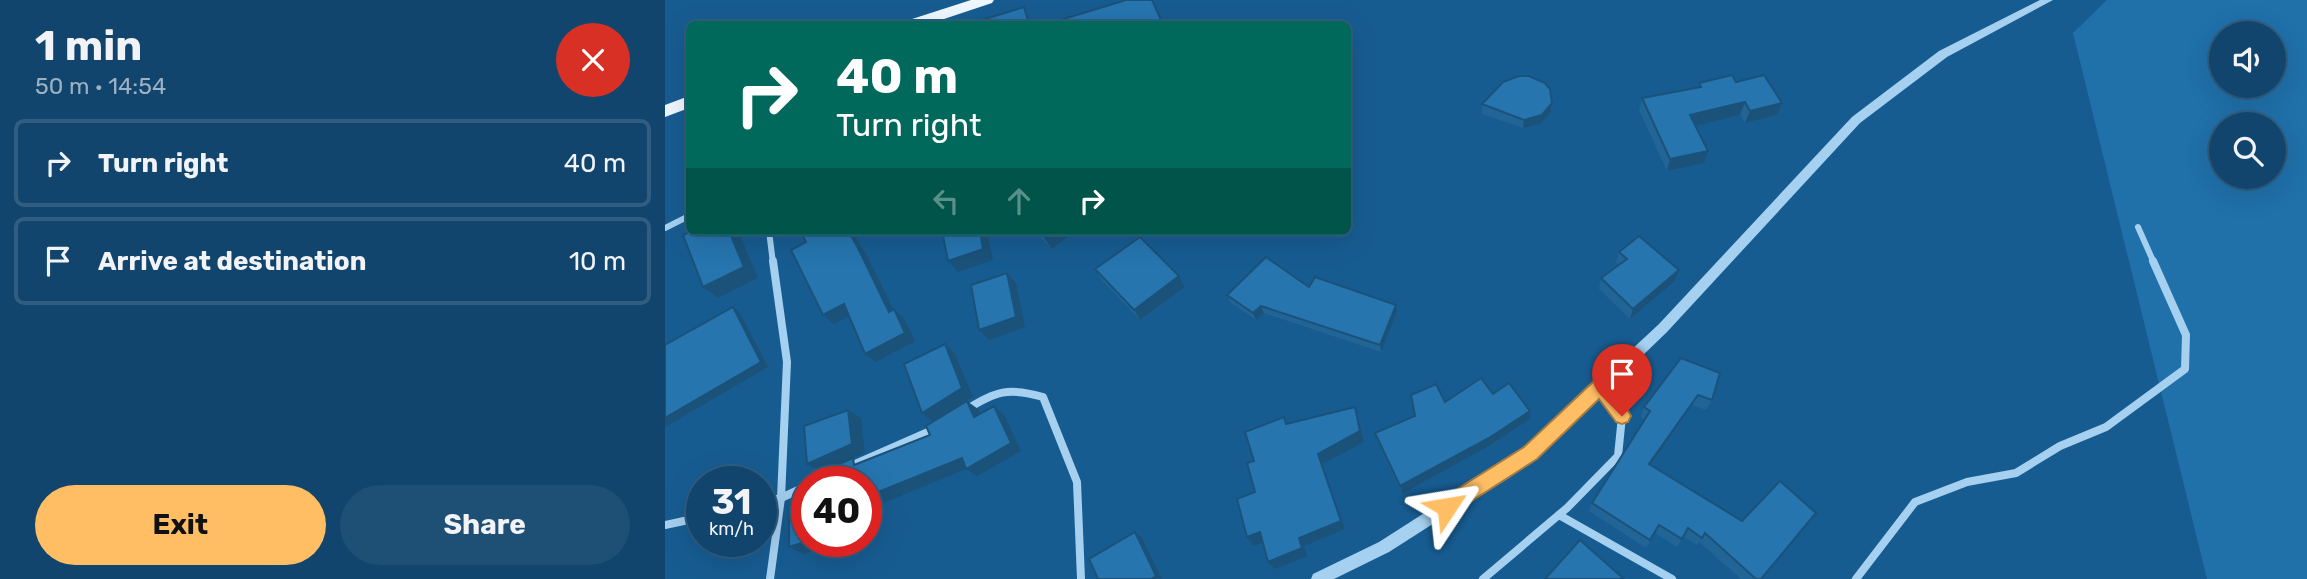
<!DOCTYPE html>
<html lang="en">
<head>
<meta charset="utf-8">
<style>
  :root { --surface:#11456d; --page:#1e4f75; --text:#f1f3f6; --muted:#9cb1c2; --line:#305d80; --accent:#ffbe64 }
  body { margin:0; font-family:Rubik,sans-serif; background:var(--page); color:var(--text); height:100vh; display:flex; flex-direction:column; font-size:26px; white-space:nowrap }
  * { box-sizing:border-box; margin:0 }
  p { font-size:23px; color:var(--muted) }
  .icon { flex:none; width:38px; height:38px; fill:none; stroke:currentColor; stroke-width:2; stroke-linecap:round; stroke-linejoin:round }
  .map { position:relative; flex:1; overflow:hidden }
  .details { display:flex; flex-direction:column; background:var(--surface); width:665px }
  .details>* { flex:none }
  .top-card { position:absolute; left:21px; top:21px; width:665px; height:214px; border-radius:10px; box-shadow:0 7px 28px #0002,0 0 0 2px var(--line); background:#00695c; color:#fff; overflow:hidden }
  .buttons { position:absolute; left:1544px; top:21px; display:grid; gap:14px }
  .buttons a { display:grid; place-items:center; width:77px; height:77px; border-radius:50%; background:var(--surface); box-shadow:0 7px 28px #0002,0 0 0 2px var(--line); font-size:35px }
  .speed { position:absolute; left:21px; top:466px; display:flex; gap:14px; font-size:35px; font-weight:700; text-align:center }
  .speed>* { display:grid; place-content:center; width:91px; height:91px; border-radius:50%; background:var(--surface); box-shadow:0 7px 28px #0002,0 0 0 2px var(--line); line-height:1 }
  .speed small { font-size:18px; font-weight:400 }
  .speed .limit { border:10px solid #d22; background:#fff; color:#111 }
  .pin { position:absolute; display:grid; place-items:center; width:60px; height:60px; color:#fff; margin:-72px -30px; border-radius:50% 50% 50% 0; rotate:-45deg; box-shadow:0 0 7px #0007 }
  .pin .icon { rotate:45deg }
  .me { position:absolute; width:77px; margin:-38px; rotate:57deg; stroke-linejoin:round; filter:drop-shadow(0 0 5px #0008) }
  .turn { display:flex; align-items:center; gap:24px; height:147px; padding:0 35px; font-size:32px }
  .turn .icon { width:91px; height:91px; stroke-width:2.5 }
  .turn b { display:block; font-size:49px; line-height:60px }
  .lanes { display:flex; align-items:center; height:66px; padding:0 35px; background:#0003; justify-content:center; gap:35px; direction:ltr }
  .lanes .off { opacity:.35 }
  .round { display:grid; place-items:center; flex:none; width:74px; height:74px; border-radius:37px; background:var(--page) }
  .headline { display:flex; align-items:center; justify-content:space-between; height:119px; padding:0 35px }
  h1 { font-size:42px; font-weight:700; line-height:52px }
  .primary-button { display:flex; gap:14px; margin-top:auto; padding:14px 35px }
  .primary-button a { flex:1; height:80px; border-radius:42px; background:var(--accent); color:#111; font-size:28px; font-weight:700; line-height:80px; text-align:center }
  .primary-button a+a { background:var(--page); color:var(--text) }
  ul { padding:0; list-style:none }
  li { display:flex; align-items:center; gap:21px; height:88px; margin:0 14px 10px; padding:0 21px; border:4px solid var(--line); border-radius:10px }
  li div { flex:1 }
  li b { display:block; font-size:26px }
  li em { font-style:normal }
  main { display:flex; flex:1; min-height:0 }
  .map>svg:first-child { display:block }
  .green { fill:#2070aa; fill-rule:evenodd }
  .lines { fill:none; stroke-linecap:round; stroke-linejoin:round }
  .minor-far1 { stroke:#a5d0f0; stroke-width:6 }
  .minor { stroke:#a5d0f0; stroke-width:8 }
  .tertiary { fill:#a5d0f0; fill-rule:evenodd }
  .primary { fill:#eef7ff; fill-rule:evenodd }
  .wall { fill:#216596 }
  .shaded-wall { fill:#1b527a }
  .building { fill:#2675af; stroke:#1b527a; stroke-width:2 }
  .route { fill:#ffbe64; stroke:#a67c41; stroke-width:2 }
</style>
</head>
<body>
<main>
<section class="details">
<div class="headline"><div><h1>1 min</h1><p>50 m · 14:54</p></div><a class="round" style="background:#d93025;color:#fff"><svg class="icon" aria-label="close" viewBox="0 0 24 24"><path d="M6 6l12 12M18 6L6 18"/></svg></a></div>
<ul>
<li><svg class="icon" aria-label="right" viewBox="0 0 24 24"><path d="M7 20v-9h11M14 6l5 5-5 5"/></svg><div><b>Turn right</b></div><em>40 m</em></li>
<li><svg class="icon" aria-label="arrive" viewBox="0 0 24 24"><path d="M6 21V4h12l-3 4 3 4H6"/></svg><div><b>Arrive at destination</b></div><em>10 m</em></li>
</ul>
<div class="primary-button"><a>Exit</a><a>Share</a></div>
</section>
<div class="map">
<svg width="1642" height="579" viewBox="0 0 1642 579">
  <rect width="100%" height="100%" fill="#175c91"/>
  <path class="green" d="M 1442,0 L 1642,0 L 1642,579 L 1542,579 L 1408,33 ZM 1556,33 L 1608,33 L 1608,86 L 1556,86 ZM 1556,124 L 1608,124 L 1608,177 L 1556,177 Z"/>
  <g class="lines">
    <g class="minor-far1">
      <path d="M 1473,227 L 1489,263"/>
      <path d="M 0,228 L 24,216"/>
      <path d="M 104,231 L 108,263"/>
    </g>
    <g class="minor">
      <path d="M 108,261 L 122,362 L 116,498 L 142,486"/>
      <path d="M 301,410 C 330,391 344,387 378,397 L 412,482 L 416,579"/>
      <path d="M 188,465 L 270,429"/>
      <path d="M 96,503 L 116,498 L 105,579"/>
      <path d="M 894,515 L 1007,579"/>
      <path d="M 0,525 L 37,517"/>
      <path d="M 818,579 L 902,508 L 953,456 L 957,416 L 935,387"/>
      <path d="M 1191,579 L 1250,502 L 1302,482 L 1351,473 L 1395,446 L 1441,427 L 1520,369 L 1521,335 L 1488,261"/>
    </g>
    <path class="tertiary" d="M 1375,0 L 1388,0 L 1282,57 L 1195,123 L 1002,332 L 871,458 L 724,552 L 669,579 L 646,579 L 648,574 L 714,542 L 861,448 L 994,324 L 1187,117 L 1274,51 Z"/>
    <g class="primary">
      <path d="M 306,0 L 329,0 L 327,3 L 264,24 L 242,24 L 244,20 Z"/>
      <path d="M 24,96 L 24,108 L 0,117 L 0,105 Z"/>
    </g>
  </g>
  <g class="wall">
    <path d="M 1071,82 L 1117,103 L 1112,115 L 1080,123 L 1075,115 L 1030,125 L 1039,163 L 1002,171 L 974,110 L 977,98 L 1033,87 L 1034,83 Z"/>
    <path d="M 887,103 L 886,112 L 876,124 L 858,128 L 817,114 L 817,104 Z"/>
    <path d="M 369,231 L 411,231 L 387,249 Z"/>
    <path d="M 954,252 L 1014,270 L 1010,281 L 965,319 L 934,289 L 936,278 L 954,265 L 951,263 Z"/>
    <path d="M 430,269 L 514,276 L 520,287 L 475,320 L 437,280 Z"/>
    <path d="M 644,287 L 732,312 L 716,352 L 599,313 L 591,320 L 565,302 L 562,295 Z"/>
    <path d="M 1016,358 L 1047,400 L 1041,410 L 1027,405 L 986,465 L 1096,579 L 1076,579 L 1034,542 L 1032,545 L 1018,537 L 1012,547 L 990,533 L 981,548 L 924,511 L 927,503 L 979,420 L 976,417 L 979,407 Z"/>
    <path d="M 828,394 L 865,419 L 824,446 L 737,494 L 713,442 L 710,433 L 780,402 Z"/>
  </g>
  <g class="shaded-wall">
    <path d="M 496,20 L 497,24 L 482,24 Z"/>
    <path d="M 1080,102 L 1075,115 L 1022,128 L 1025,115 Z"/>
    <path d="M 887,103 L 886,112 L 876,124 L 858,128 L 859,120 Z"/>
    <path d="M 1117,103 L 1112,115 L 1080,123 L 1085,111 Z"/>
    <path d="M 1043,151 L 1039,163 L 1002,171 L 1005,159 Z"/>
    <path d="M 64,231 L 73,231 L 93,278 L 53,298 L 38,287 Z"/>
    <path d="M 183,231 L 187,231 L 202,256 L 234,321 L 224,312 Z"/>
    <path d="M 315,231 L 322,231 L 328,260 L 293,272 L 283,261 Z"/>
    <path d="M 383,231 L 411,231 L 387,249 L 377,235 Z"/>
    <path d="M 1014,270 L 1010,281 L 965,319 L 968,309 Z"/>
    <path d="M 342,273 L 351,283 L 360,327 L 324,340 L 314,330 Z"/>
    <path d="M 514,276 L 520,287 L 475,320 L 469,310 Z"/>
    <path d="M 179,304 L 190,313 L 169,324 L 158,315 Z"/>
    <path d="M 731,305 L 732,312 L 716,352 L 715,345 Z"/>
    <path d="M 596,306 L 599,313 L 591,320 L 588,313 Z"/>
    <path d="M 68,307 L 75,313 L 103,367 L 0,427 L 0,418 Z"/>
    <path d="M 229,309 L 239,318 L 250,341 L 211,362 L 200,354 Z"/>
    <path d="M 280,344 L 290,354 L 308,397 L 268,422 L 257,413 Z"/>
    <path d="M 1033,395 L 1027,405 L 980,473 L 984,464 Z"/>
    <path d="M 302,401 L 313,409 L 320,426 L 309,417 Z"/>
    <path d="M 329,406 L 339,415 L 356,451 L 312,476 L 301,469 L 206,508 L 207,530 L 201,532 L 201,497 Z"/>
    <path d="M 690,407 L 699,442 L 657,464 L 680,529 L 639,546 L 642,556 L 610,569 L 603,562 L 634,538 L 653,454 Z"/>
    <path d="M 183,410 L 196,418 L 200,453 L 156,472 L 142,464 Z"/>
    <path d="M 865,411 L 865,419 L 824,446 L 737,494 L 735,486 Z"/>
    <path d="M 470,532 L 477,538 L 497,579 L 486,579 Z"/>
    <path d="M 595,532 L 601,541 L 589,546 L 582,537 Z"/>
    <path d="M 143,541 L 176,541 L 139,554 L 124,547 Z"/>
  </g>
  <g class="building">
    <path d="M 461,0 L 487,0 L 496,20 L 482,24 L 382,24 Z"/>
    <path d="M 359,7 L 364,24 L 307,24 L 307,23 Z"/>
    <path d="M 1067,75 L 1071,82 L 1099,75 L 1117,103 L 1085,111 L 1080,102 L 1025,115 L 1043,151 L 1005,159 L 977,98 L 1036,87 L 1034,83 Z"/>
    <path d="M 854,76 L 864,76 L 880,83 L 885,89 L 887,103 L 877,115 L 859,120 L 817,104 L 838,82 Z"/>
    <path d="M 27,231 L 64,231 L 79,267 L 38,287 L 18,235 Z"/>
    <path d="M 147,231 L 183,231 L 192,246 L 224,312 L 229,309 L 240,333 L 200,354 L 179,304 L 158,315 L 126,250 L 141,242 L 138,236 Z"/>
    <path d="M 277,231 L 315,231 L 318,249 L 283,261 Z"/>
    <path d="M 373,231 L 383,231 L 377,235 Z"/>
    <path d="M 974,236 L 1014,270 L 968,309 L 936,278 L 962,259 L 954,252 Z"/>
    <path d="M 475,237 L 514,276 L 469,310 L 430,269 Z"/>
    <path d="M 601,257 L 644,287 L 650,277 L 731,305 L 715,345 L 596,306 L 588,313 L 562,295 Z"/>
    <path d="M 342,273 L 351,317 L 314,330 L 306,285 Z"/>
    <path d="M 68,307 L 96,362 L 0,418 L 0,345 Z"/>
    <path d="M 280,344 L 297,388 L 257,413 L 239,364 Z"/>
    <path d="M 1016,358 L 1055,373 L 1047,400 L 1033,395 L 984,464 L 1077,521 L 1115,481 L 1151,513 L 1096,579 L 1091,579 L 1040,533 L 1037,538 L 1023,528 L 1017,539 L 994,525 L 985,540 L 927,503 L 985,411 L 979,407 Z"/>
    <path d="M 816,378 L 828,394 L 844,383 L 865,411 L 824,438 L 735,486 L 710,433 L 750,416 L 746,395 L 771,384 L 780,402 Z"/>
    <path d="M 302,401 L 309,417 L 329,406 L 346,443 L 301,469 L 297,458 L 201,497 L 201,481 L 143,481 L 143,478 L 188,458 L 189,465 L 265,435 L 261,426 Z"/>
    <path d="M 690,407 L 695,431 L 653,454 L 676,521 L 634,538 L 637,548 L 603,562 L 595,532 L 582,537 L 572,499 L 590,492 L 582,463 L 589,461 L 580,432 L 619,417 L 621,424 Z"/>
    <path d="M 183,410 L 187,444 L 142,464 L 139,426 Z"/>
    <path d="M 142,503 L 143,541 L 124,547 L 124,509 Z"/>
    <path d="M 470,532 L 491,576 L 486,579 L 433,579 L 424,559 Z"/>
    <path d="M 915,540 L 959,579 L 880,579 Z"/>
  </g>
  <path class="route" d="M 935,379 C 947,384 960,404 966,416 L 963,422 L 957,424 L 951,422 L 934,399 L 872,459 L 788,513 L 782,516 L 775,513 L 773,507 L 775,500 L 859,447 L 929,381 Z"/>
</svg>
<div class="buttons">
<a><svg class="icon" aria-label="sound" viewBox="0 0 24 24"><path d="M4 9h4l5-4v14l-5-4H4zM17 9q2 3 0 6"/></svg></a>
<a><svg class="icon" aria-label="search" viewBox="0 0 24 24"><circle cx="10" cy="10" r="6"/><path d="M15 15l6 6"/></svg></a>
</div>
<div class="speed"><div>31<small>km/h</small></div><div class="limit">40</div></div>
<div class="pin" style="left:957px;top:416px;background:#d93025"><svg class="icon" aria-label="arrive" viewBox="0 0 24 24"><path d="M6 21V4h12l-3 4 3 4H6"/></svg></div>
<svg class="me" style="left:782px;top:507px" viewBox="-20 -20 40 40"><path d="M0-17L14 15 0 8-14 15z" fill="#ffbe64" stroke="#fff" stroke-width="4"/></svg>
<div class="top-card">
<div class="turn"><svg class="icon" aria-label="right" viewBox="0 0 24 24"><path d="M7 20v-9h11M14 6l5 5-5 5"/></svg><div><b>40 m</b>Turn right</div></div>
<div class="lanes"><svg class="icon off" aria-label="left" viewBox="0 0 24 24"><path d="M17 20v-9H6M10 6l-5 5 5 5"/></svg><svg class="icon off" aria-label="ahead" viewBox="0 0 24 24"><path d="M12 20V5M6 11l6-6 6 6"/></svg><svg class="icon" aria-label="right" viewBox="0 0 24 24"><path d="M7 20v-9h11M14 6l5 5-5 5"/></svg></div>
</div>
</div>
</main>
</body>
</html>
